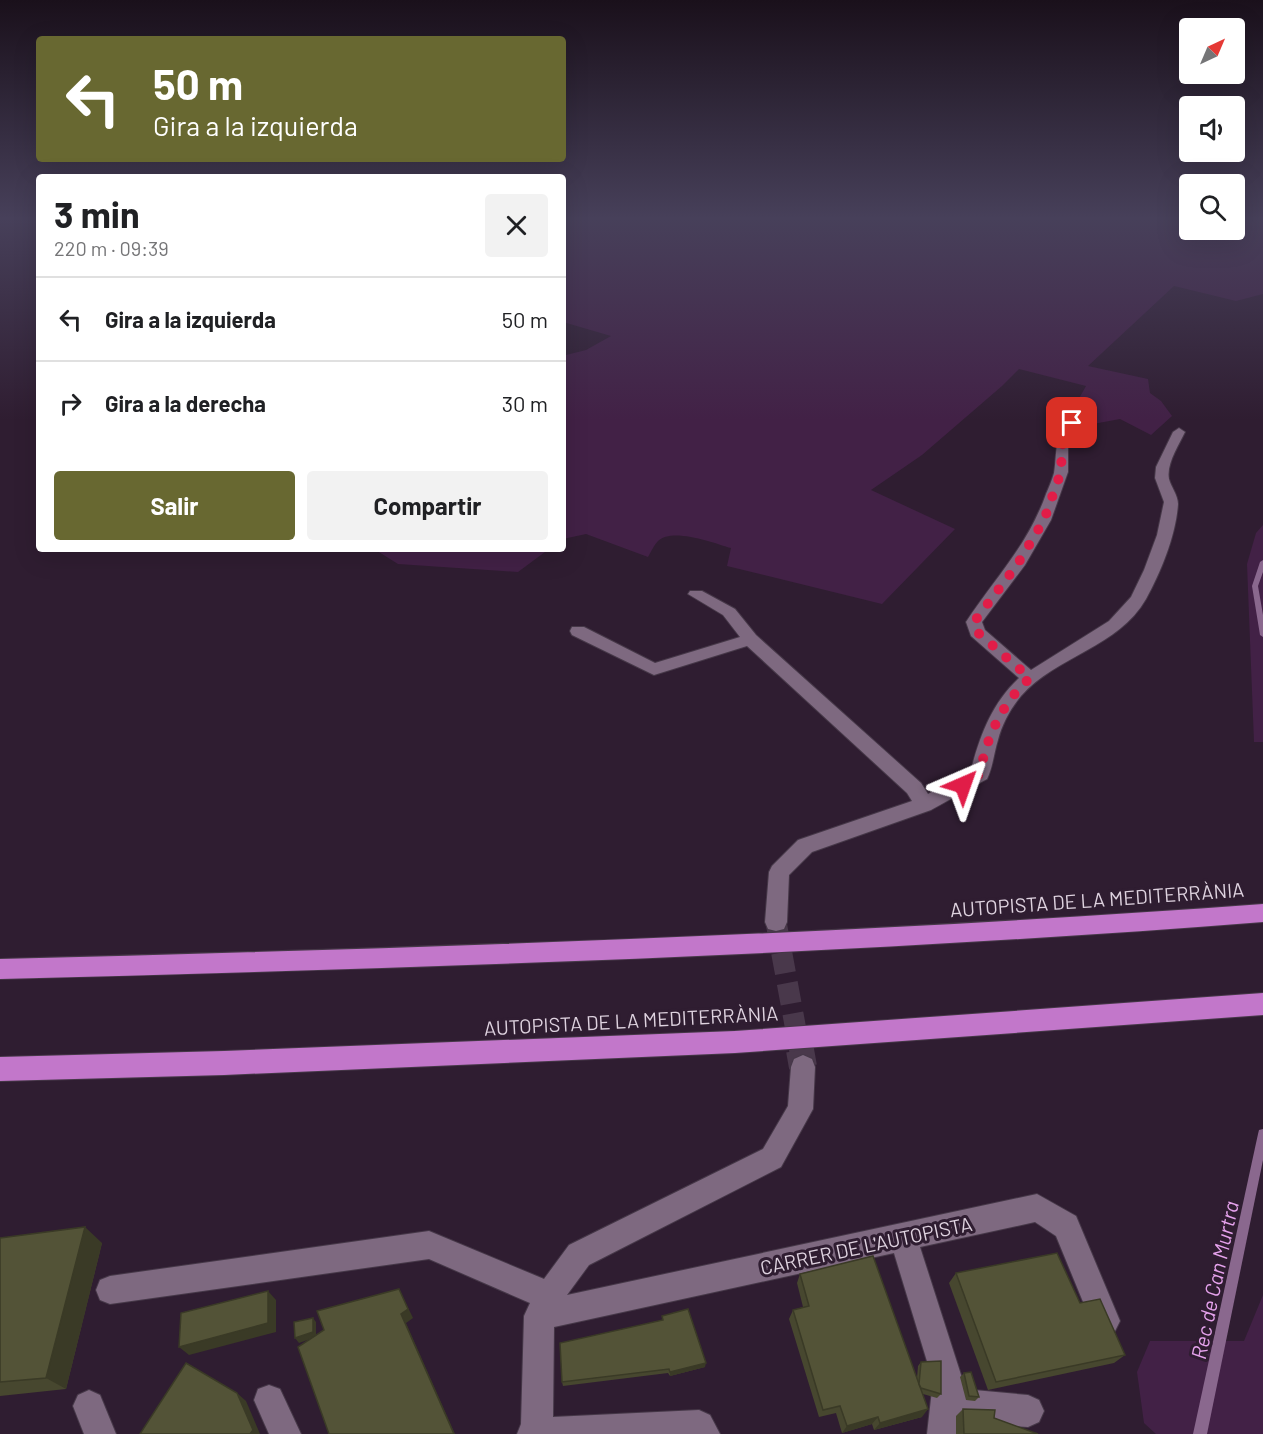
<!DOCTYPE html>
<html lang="es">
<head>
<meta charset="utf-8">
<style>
  :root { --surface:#fff; --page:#f2f2f2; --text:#202124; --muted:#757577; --line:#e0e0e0; --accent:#686831 }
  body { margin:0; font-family:Barlow,sans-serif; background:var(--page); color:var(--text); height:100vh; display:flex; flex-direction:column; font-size:22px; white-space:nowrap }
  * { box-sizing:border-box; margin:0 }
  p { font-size:20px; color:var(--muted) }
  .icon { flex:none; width:33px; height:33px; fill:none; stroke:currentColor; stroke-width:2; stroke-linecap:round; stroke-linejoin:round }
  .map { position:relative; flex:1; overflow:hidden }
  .details { position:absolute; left:36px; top:174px; width:530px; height:378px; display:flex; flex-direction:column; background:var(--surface); border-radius:6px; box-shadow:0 6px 24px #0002 }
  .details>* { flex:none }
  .guide { position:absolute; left:36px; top:36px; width:530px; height:126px; border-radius:6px; box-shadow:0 6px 24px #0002; background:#686831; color:#fff; overflow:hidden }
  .needle { width:39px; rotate:44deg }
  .buttons { position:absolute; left:1179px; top:18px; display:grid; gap:12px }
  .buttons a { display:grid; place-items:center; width:66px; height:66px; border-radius:6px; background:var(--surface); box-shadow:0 6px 24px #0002; font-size:30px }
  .pin { position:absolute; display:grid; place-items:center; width:51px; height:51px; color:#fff; margin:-26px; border-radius:12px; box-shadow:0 3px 9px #0006 }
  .me { position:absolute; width:66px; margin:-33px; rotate:43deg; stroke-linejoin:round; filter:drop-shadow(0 0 4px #0008) }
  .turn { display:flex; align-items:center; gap:21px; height:126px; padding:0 18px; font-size:27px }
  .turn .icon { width:78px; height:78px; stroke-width:2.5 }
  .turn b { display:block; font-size:42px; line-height:51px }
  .round { display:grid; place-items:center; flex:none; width:63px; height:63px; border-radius:6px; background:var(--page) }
  .overview { display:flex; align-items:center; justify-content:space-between; height:102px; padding:0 18px }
  h1 { font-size:36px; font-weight:700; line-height:45px }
  .action { display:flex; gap:12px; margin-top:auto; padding:12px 18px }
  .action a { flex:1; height:69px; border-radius:6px; background:var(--accent); color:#fff; font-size:24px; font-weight:700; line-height:69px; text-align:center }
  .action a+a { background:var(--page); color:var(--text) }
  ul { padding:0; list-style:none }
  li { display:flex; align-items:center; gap:18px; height:84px; padding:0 18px; border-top:2px solid var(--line) }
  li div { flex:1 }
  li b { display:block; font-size:22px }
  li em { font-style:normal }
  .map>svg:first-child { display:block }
  .green { fill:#422146 }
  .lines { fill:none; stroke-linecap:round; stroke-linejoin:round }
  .stream { fill:#8a688e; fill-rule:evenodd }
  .minor-tunnel-far1 { stroke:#49384b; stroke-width:21; stroke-dasharray:21 10; stroke-linecap:butt }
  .minor-tunnel { stroke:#49384b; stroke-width:28; stroke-dasharray:28 14; stroke-linecap:butt }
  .minor-casing { stroke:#463848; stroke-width:2 }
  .highway-casing { stroke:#463848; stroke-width:2 }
  .minor { fill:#7e6980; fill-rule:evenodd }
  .highway { fill:#c277ca; fill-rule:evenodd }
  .wall { fill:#47472f }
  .shaded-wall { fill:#3a3a26 }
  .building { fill:#535337; stroke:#3a3a26; stroke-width:1.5 }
  .route { stroke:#e11d48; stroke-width:10; stroke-dasharray:0 18 }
  .labels { text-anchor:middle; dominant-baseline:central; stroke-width:6; stroke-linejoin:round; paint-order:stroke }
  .near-street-label { font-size:20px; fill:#ded2df; stroke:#2f1d31 }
  .near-water-label { font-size:21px; font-style:italic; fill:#e5a2ec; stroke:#2f1d31 }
</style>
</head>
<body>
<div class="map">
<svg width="1263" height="1434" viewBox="0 0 1263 1434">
  <rect width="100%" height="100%" fill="#2f1d31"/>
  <g class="green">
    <path d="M 563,219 L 1189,219 L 1190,230 L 1234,230 L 1235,219 L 1263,219 L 1263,294 L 1236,301 L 1174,286 L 1088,366 L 1148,379 L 1150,393 L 1161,401 L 1172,416 L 1151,435 L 1120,419 L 1061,430 L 1086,386 L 1019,369 L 1002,386 L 922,455 L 871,490 L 955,529 L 882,604 L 727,566 L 731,548 C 714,543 672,527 658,541 C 654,545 651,552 648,557 L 586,534 L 563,539 L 562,356 L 586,350 L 611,336 L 563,322 Z"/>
    <path d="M 1263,525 L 1263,742 L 1254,742 L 1247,564 L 1256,533 Z"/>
    <path d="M 374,549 L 549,549 L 518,572 L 398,564 Z"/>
    <path d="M 1263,1295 L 1263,1434 L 1156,1434 L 1144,1423 L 1137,1372 L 1150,1341 L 1244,1341 Z"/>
  </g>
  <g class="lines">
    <g class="stream">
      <path d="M 1263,560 L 1263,572 L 1258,586 L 1263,615 L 1263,637 L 1260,635 L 1252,586 L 1260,562 Z"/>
      <path d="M 1263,1129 L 1263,1160 L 1207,1434 L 1193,1434 L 1258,1134 L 1259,1130 Z"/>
    </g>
    <path class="minor-tunnel-far1" d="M 776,922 L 800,1052"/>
    <path class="minor-tunnel" d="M 800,1050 L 803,1067"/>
    <defs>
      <g id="minor">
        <path d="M 1072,419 L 1078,423 L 1068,446 L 1068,472 L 1051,520 L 1025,565 L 982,622 L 985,630 L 1031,670 L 1109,621 L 1131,597 L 1144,570 L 1157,535 L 1164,502 L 1155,478 L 1156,467 L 1173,432 L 1179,428 L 1185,432 C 1179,445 1166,464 1169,479 C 1171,487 1178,495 1178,504 C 1176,535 1161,572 1146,599 C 1119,647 1056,656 1021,696 C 1011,708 1002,724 998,740 C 994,752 993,767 987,779 L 931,810 L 812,852 L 789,875 L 787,922 L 784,929 L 776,931 L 768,929 L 765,922 L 769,872 L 772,866 L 798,840 L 912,801 L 907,793 L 747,646 L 654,675 L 572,635 L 570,631 L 572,627 L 584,627 L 655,663 L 740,637 L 723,615 L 688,594 L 690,591 L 702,591 L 735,609 L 756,635 L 921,783 L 928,794 L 971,770 C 980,735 992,703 1019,678 L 971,636 L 966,622 C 995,578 1028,545 1046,494 C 1049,487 1052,480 1054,473 C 1057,459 1054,424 1072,419 Z"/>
        <path d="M 803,1055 L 812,1059 L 815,1067 L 813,1109 L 781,1167 L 589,1265 L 567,1295 L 1037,1194 L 1076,1216 L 1120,1321 L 1115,1331 L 1105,1336 L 1095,1331 L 1056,1236 L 1035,1222 L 920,1247 L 963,1381 L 963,1389 L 1028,1395 L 1039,1400 L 1044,1411 L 1039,1422 L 1028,1427 L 968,1423 L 960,1419 L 959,1434 L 927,1434 L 933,1381 L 894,1253 L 554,1327 L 553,1417 L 699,1410 L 710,1415 L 720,1434 L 517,1434 L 521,1424 L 524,1316 L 530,1303 L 429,1259 L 110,1304 L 100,1300 L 96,1290 L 100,1280 L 110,1276 L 429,1231 L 544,1279 L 569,1245 L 763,1149 L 788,1106 L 791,1067 L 794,1059 Z"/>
        <path d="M 269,1385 L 280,1389 L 301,1434 L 269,1434 L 254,1400 L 258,1389 Z"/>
        <path d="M 89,1390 L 100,1395 L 116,1434 L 84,1434 L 73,1406 L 78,1395 Z"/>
      </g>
      <g id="highway">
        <path d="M 1263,904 L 1263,922 C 843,955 422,968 0,979 L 0,959 C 421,948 842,935 1263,904 Z"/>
        <path d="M 1263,993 L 1263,1015 L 735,1053 L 224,1075 L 0,1081 L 0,1057 L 224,1051 L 735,1031 Z"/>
      </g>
    </defs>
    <use href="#minor" class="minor-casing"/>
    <use href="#highway" class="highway-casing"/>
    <use href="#minor" class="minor"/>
    <use href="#highway" class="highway"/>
  </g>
  <g class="wall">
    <path d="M 0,1238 L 102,1243 L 66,1389 L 0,1396 Z"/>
    <path d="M 956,1273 L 1080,1303 L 1125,1355 L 1114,1363 L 988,1390 L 949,1283 Z"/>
    <path d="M 800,1274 L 917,1378 L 918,1366 L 921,1362 L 941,1394 L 937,1398 L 923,1394 L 922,1417 L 874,1430 L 872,1424 L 842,1433 L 836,1413 L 819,1417 L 789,1319 L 793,1310 L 803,1307 L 797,1283 Z"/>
    <path d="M 662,1316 L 705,1367 L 670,1376 L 668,1373 L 563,1386 L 562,1382 L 662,1320 Z"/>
    <path d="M 964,1373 L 979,1397 L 975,1401 L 966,1400 L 960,1377 Z"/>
    <path d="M 963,1409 L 994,1418 L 1038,1434 L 956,1434 L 956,1416 Z"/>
  </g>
  <g class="shaded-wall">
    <path d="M 85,1227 L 102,1243 L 66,1389 L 46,1378 Z"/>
    <path d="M 399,1289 L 413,1318 L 406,1323 L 455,1434 L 454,1434 L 401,1314 Z"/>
    <path d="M 268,1291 L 276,1300 L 276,1332 L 189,1355 L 179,1347 Z"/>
    <path d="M 313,1318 L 316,1322 L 316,1337 L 299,1343 L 295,1338 Z"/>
    <path d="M 706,1363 L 705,1367 L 670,1376 L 670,1372 Z"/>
    <path d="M 237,1393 L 246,1401 L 260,1434 L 250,1434 Z"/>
    <path d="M 928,1409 L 922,1417 L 874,1430 L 880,1423 Z"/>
    <path d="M 878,1417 L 872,1424 L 842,1433 L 847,1426 Z"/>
  </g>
  <g class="building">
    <path d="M 85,1227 L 46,1378 L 0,1382 L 0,1238 Z"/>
    <path d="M 1057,1253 L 1080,1303 L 1100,1299 L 1125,1355 L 996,1382 L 956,1273 Z"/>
    <path d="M 873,1256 L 928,1409 L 880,1423 L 878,1417 L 847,1426 L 840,1406 L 823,1410 L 793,1310 L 809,1306 L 800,1274 Z"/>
    <path d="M 399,1289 L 408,1309 L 401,1314 L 454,1434 L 329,1434 L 298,1347 L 324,1330 L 317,1311 Z"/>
    <path d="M 268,1291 L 268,1323 L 179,1347 L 181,1313 Z"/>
    <path d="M 688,1309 L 706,1363 L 670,1372 L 669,1369 L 562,1382 L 560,1343 L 663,1320 L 662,1316 Z"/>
    <path d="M 313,1318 L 313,1332 L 295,1338 L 294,1322 Z"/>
    <path d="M 941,1361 L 941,1394 L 921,1388 L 919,1384 L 921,1362 Z"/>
    <path d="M 186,1363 L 237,1393 L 253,1430 L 250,1434 L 140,1434 Z"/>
    <path d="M 971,1372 L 979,1397 L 969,1396 L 964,1373 Z"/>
    <path d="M 963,1409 L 995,1410 L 994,1418 L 1038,1434 L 964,1434 Z"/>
  </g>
  <linearGradient id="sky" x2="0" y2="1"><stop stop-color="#1a101b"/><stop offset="0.52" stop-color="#47405a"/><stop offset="1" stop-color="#47405a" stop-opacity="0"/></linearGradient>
  <rect width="1263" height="420" fill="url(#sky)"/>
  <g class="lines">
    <path class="route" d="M 963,785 L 980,774 C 986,738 1002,703 1030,678 L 977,632 L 974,622 L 1017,565 L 1044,520 L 1061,472 L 1062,446 L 1072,423"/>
  </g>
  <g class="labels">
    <g class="near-street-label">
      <text transform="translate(1097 899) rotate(-4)">AUTOPISTA DE LA MEDITERRÀNIA</text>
      <text transform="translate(631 1020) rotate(-3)">AUTOPISTA DE LA MEDITERRÀNIA</text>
      <text transform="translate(866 1245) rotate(-12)">CARRER DE L'AUTOPISTA</text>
    </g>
    <g class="near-water-label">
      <text transform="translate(1214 1280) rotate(-78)">Rec de Can Murtra</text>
    </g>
  </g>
</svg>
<div class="buttons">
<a><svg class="needle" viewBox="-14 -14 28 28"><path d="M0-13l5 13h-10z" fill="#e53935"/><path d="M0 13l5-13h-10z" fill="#757577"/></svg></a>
<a><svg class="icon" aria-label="sound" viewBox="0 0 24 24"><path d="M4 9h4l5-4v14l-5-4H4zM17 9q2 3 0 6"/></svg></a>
<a><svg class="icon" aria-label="search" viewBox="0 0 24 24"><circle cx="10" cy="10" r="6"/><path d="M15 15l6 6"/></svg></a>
</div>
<div class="pin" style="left:1072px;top:423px;background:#d93025"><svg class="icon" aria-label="arrive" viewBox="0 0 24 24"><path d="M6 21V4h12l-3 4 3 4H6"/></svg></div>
<svg class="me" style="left:963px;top:785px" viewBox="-20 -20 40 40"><path d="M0-17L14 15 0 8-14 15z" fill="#e11d48" stroke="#fff" stroke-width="4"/></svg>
<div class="guide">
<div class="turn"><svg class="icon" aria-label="left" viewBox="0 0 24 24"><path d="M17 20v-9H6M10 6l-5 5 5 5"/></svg><div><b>50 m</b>Gira a la izquierda</div></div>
</div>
<section class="details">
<div class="overview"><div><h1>3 min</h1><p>220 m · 09:39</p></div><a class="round"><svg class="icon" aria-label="close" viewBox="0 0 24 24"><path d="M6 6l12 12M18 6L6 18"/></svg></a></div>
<ul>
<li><svg class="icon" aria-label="left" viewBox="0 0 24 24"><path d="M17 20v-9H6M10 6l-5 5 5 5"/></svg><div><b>Gira a la izquierda</b></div><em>50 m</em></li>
<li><svg class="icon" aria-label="right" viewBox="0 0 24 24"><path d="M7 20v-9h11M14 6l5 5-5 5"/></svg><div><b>Gira a la derecha</b></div><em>30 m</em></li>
</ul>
<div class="action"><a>Salir</a><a>Compartir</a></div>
</section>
</div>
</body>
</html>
